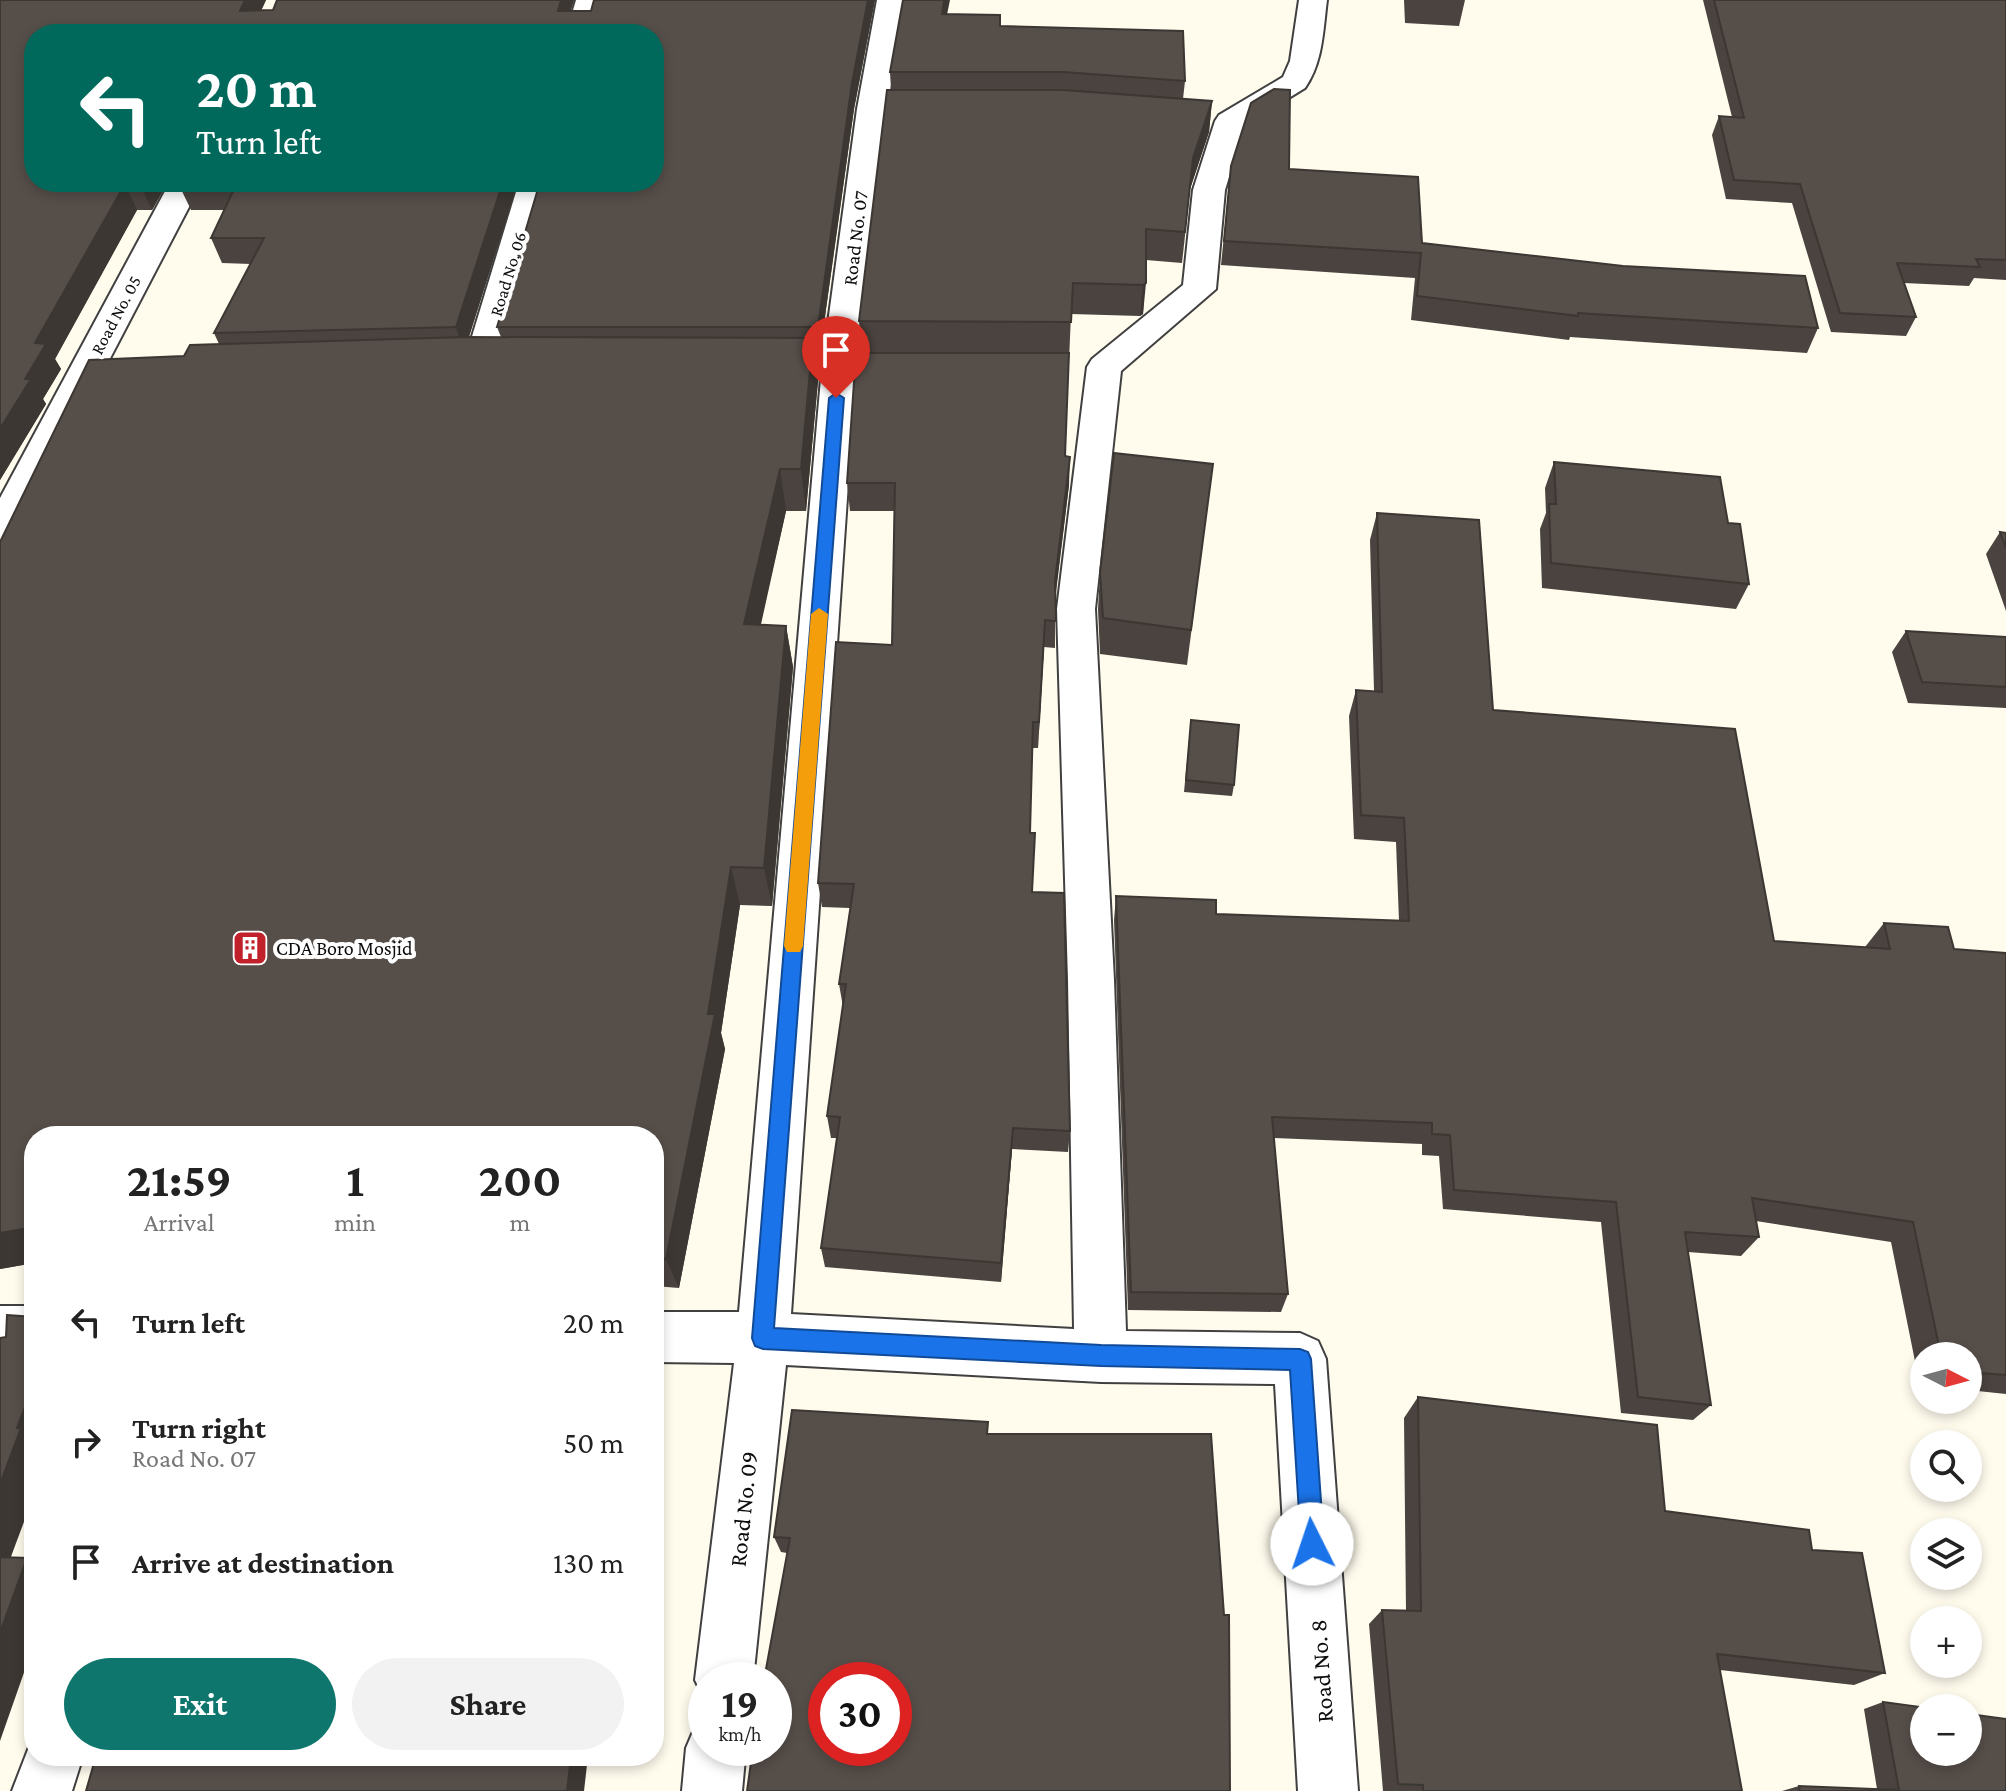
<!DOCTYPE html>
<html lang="en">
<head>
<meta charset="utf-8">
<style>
  :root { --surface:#fff; --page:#f2f2f2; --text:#222; --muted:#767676; --accent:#0f766e }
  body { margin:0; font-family:"Crimson Pro",serif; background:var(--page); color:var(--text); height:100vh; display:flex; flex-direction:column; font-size:30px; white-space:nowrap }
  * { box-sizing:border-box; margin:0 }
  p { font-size:26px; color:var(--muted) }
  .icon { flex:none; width:44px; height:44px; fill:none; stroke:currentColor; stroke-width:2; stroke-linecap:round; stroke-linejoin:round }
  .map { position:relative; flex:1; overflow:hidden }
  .drawer { position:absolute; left:24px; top:1126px; width:640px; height:640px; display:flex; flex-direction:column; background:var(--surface); border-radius:32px; box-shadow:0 4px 12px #0003 }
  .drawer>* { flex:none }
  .guide { position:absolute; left:24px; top:24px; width:640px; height:168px; border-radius:32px; box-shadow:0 4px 12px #0003; background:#00695c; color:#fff; overflow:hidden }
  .needle { width:52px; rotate:96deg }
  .controls { position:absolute; left:1910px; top:1342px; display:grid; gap:16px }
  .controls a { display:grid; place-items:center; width:72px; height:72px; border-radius:50%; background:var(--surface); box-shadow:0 4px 12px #0003; font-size:40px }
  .speed { position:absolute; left:688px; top:1662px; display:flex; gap:16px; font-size:40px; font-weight:700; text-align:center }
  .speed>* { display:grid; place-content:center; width:104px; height:104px; border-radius:50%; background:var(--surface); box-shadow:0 4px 12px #0003; line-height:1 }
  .speed small { font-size:20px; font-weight:400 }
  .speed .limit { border:12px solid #d22; background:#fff; color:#111 }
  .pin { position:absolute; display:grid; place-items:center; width:68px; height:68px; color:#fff; margin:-82px -34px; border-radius:50% 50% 50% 0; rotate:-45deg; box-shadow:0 0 8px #0007 }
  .pin .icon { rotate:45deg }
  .me { position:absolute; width:88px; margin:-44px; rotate:356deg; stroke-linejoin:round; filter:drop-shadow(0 0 6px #0008) }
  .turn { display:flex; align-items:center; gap:28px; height:168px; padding:0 40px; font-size:36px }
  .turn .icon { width:104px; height:104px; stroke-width:2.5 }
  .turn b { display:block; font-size:56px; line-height:68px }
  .eta { display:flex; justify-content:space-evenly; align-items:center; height:136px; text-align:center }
  .eta b { font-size:48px; font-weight:700; line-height:56px }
  .button { display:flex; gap:16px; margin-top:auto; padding:16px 40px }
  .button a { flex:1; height:92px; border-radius:48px; background:var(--accent); color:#fff; font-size:32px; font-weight:700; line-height:92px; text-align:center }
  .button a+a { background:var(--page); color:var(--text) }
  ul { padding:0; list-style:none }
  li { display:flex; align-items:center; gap:24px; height:120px; padding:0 40px }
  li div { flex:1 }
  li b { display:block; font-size:30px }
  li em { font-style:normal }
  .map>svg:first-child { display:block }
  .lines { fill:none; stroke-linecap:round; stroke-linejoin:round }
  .minor-casing { stroke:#404040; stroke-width:4 }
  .minor { fill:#fff; fill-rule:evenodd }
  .wall { fill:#4a433f }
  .shaded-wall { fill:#3c3733 }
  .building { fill:#564e49; stroke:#3c3733; stroke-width:2; fill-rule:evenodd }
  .route { fill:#1a73e8; stroke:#114b97; stroke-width:2 }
  .slow { fill:#f59e0b }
  .labels { text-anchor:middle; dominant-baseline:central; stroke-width:8; stroke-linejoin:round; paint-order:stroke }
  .far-street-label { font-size:18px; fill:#0d0d0d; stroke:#fff }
  .street-label { font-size:20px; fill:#0d0d0d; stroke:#fff }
  .poi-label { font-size:20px; fill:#0d0d0d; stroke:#fff; text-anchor:start }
  .near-street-label { font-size:24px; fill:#0d0d0d; stroke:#fff }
</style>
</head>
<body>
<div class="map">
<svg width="2006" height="1791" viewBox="0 0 2006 1791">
  <rect width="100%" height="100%" fill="#fffbed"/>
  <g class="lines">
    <defs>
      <g id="minor">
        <path d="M 576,0 L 604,0 L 594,34 L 566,34 Z"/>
        <path d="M 877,0 L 905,0 L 887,109 L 856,367 L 791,1314 L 1074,1329 L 1068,980 L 1057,609 L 1087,367 L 1092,359 L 1183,285 L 1193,190 L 1215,121 L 1219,115 L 1283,77 L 1290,61 L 1299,0 L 1327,0 C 1323,31 1323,62 1305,88 L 1245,125 L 1225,190 L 1216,289 L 1121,371 L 1095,609 L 1114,980 L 1126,1331 L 1300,1333 L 1318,1341 L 1326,1359 L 1358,1791 L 1298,1791 L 1275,1384 L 1101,1382 L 786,1365 L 753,1680 L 706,1680 L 706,1702 L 695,1680 L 734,1363 L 654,1362 L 654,1312 L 739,1312 L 822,367 L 857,109 Z"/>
        <path d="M 170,182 L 202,182 L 19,533 L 13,542 L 0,546 L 0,498 Z"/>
        <path d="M 519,182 L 551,182 L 497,366 L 492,374 L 480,377 L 468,374 L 463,366 Z"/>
        <rect x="0" y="1306" width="34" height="50"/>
        <path d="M 706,1723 L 706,1748 L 746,1748 L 742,1791 L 682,1791 L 686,1748 L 695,1727 Z"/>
        <path d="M 34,1734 L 34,1756 L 83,1756 L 72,1791 L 12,1791 Z"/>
      </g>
    </defs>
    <use href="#minor" class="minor-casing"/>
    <use href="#minor" class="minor"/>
  </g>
  <g class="wall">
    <path d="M 0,0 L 266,0 L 261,11 L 273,10 L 277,0 L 574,0 L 570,11 L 591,11 L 594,0 L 875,0 L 854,109 L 820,352 L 814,352 L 818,381 L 806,511 L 786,511 L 760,625 L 786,626 L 793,667 L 772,906 L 740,905 L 721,1033 L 725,1049 L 679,1288 L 654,1286 L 654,1136 L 34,1136 L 34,1263 L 0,1269 L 0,542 L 89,360 L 184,356 L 190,345 L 219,344 L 214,333 L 251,264 L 222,263 L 211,238 L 224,210 L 191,210 L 179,185 L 181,182 L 518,182 L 469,337 L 501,337 L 497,327 L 540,182 L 654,182 L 654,34 L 34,34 L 34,182 L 168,182 L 152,210 L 137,210 L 55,359 L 61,369 L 43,399 L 46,404 L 0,480 Z"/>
    <path d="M 1404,0 L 1465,0 L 1459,26 L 1405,23 Z"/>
    <path d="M 1703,0 L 2006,0 L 2006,280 L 1974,278 L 1969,286 L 1904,283 L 1916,317 L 1906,336 L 1831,332 L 1792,203 L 1726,199 L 1712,135 L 1719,116 L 1732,117 Z"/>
    <path d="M 947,14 L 1000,15 L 1000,26 L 1185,81 L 1183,99 L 1212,101 L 1209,132 L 1190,189 L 1182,263 L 1146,260 L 1143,314 L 1140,316 L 1071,314 L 1065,456 L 1069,485 L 1055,597 L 1055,648 L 1044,647 L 1038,748 L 1032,748 L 1030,833 L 1035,833 L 1032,892 L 1070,1131 L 1068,1152 L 1012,1149 L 1001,1282 L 825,1267 L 821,1248 L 837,1138 L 831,1138 L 827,1116 L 843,1007 L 839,984 L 850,908 L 822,907 L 818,883 L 892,645 L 894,511 L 850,511 L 847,483 L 1050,353 L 861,352 L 859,321 L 891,90 L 890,72 Z"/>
    <path d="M 1231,166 L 1289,169 L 1422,243 L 1818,328 L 1807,353 L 1570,337 L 1569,340 L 1411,320 L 1415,278 L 1221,265 Z"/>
    <path d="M 1554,462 L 1728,523 L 1749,584 L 1736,609 L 1542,588 L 1540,529 L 1546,513 L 1545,488 Z"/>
    <path d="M 1213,464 L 1187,665 L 1100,654 L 1098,609 L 1100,573 Z"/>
    <path d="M 1377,513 L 1493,710 L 1774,941 L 1865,947 L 1884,923 L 1954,949 L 2006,953 L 2006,1394 L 1968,1390 L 1968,1356 L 1924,1356 L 1924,1386 L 1920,1386 L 1891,1242 L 1756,1221 L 1759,1237 L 1741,1256 L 1688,1252 L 1711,1405 L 1693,1420 L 1621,1413 L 1601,1222 L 1443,1209 L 1439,1156 L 1422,1155 L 1422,1144 L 1274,1138 L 1288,1294 L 1281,1312 L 1128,1310 L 1114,920 L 1116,896 L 1216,914 L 1399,921 L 1396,842 L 1354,839 L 1349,716 L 1356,690 L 1374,691 L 1370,540 Z"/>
    <path d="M 2000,532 L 2006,533 L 2006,611 L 1986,554 Z"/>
    <path d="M 1906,631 L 2006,637 L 2006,708 L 1908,703 L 1892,652 Z"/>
    <path d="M 1191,720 L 1234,785 L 1232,796 L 1184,792 Z"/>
    <path d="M 1418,1397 L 1665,1511 L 1812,1550 L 1885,1673 L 1854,1685 L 1720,1670 L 1742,1791 L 1383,1791 L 1369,1624 L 1382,1610 L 1406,1611 L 1404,1418 Z"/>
    <path d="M 988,1422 L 787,1553 L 781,1552 L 774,1537 Z"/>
    <path d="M 1883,1702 L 2006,1791 L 1782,1791 L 1799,1786 L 1877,1789 L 1864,1709 Z"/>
  </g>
  <g class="shaded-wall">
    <path d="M 245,0 L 266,0 L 250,34 L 240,11 Z"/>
    <path d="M 561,0 L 574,0 L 564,34 L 558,11 Z"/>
    <path d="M 868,0 L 875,0 L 854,109 L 820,352 L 818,327 L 852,83 Z"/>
    <path d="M 944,0 L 950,0 L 942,39 L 942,14 Z"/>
    <path d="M 1212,101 L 1209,132 L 1190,189 L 1182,263 L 1193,158 Z"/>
    <path d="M 141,182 L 168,182 L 152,210 L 140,184 Z"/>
    <path d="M 503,182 L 518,182 L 464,352 L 456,327 Z"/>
    <path d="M 125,184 L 137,210 L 55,359 L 61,369 L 43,399 L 46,404 L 0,480 L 0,429 L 25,379 L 35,343 Z"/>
    <path d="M 1146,283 L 1143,314 L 1140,316 L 1143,285 Z"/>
    <path d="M 813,338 L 818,381 L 806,511 L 801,469 Z"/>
    <path d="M 1070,457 L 1069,485 L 1054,609 L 1055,581 Z"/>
    <path d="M 780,469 L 786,511 L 752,665 L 744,624 Z"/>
    <path d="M 1045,620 L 1044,647 L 1038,748 L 1039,722 Z"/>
    <path d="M 786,626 L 793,667 L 772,906 L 764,868 Z"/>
    <path d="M 731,867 L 740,905 L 721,1033 L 725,1049 L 679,1288 L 666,1259 L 708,1014 Z"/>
    <path d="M 1013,1128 L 1012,1149 L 1001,1282 L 1001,1263 Z"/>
    <path d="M 34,1227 L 34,1263 L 0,1269 L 0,1233 Z"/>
    <path d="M 34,1383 L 34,1495 L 6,1570 L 0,1567 L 0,1484 L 17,1428 Z"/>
    <path d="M 654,1398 L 661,1410 L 654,1452 Z"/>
    <path d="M 27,1558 L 34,1562 L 34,1644 L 0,1741 L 0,1633 Z"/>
    <path d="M 571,1756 L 588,1756 L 584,1791 L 567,1791 Z"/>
  </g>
  <g class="building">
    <path d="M 0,0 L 245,0 L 240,11 L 273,10 L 277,0 L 561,0 L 558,11 L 591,11 L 594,0 L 868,0 L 852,83 L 818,327 L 497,327 L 540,182 L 654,182 L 654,34 L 34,34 L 34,182 L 141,182 L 140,184 L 125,184 L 35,343 L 46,344 L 25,379 L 31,379 L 0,429 Z"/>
    <path d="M 903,0 L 944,0 L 942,14 L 1000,15 L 1000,26 L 1183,31 L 1185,81 L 1063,72 L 890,72 Z"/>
    <path d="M 1714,0 L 2006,0 L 2006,260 L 1976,259 L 1980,267 L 1897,263 L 1916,317 L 1840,313 L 1800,184 L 1734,180 L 1719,116 L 1744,118 Z"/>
    <path d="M 1274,89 L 1290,90 L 1289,169 L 1418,177 L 1422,243 L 1623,266 L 1805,276 L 1818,328 L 1578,313 L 1578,316 L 1417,296 L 1421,253 L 1224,241 L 1231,166 L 1251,103 Z"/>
    <path d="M 887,90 L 1063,90 L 1212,101 L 1193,158 L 1185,232 L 1146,229 L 1146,283 L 1143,285 L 1073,283 L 1071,322 L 859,321 Z"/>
    <path d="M 181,182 L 503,182 L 456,327 L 214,333 L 264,238 L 211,238 L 236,185 L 179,185 Z"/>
    <path d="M 466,337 L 813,338 L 801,469 L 780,469 L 744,624 L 786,626 L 764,868 L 731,867 L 708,1014 L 715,1014 L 666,1259 L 654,1258 L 654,1136 L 34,1136 L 34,1227 L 0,1233 L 0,542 L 89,360 L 184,356 L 190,345 Z"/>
    <path d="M 856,353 L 1069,353 L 1065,456 L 1070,457 L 1055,581 L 1056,621 L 1045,620 L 1039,722 L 1033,722 L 1030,833 L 1035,833 L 1032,892 L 1064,893 L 1070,1131 L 1013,1128 L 1001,1263 L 821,1248 L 840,1117 L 827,1116 L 846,984 L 839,984 L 854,884 L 818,883 L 836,642 L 892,645 L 895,483 L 847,483 Z"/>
    <path d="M 1114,453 L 1213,464 L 1191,630 L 1103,618 L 1100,573 Z"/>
    <path d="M 1554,462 L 1720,477 L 1728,523 L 1740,524 L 1749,584 L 1551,563 L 1549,504 L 1556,504 Z"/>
    <path d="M 1377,513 L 1479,520 L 1493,710 L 1735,729 L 1774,941 L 1890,949 L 1884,923 L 1948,927 L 1954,949 L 2006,953 L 2006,1375 L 1968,1372 L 1968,1356 L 1941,1356 L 1913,1222 L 1752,1198 L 1759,1237 L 1685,1232 L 1711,1405 L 1638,1397 L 1616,1202 L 1454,1190 L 1450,1135 L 1432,1134 L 1432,1123 L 1272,1117 L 1288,1294 L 1131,1292 L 1116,896 L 1216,900 L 1216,914 L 1409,921 L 1404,818 L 1361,815 L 1356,690 L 1382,692 Z"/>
    <path d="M 2000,532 L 2006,533 L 2006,548 Z"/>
    <path d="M 1906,631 L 2006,637 L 2006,687 L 1922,682 Z"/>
    <path d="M 1191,720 L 1239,725 L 1234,785 L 1186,780 Z"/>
    <path d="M 7,1315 L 34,1317 L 34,1383 L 17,1428 L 21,1428 L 0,1484 L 0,1338 L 6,1337 Z"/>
    <path d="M 1418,1397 L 1657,1425 L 1665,1511 L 1809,1530 L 1812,1550 L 1862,1553 L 1885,1673 L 1717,1654 L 1742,1791 L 1423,1791 L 1423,1785 L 1398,1784 L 1382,1610 L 1421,1611 Z"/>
    <path d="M 792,1410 L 988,1422 L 987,1434 L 1211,1434 L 1224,1615 L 1229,1615 L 1230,1791 L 747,1791 L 753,1748 L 774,1748 L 774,1680 L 764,1680 L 790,1538 L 774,1537 ZM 826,1680 L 894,1680 L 894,1748 L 826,1748 Z"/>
    <path d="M 0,1557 L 27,1558 L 0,1633 Z"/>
    <path d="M 1883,1702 L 1927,1708 L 1924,1708 L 1924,1752 L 1968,1752 L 1968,1714 L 2006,1719 L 2006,1791 L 1800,1791 L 1799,1786 L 1899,1790 Z"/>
    <path d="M 96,1756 L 571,1756 L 567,1791 L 86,1791 Z"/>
  </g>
  <path class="route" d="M 836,393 L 844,398 L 774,1328 L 1101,1345 L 1300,1349 L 1308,1352 L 1311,1359 L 1324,1544 L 1321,1552 L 1312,1556 L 1304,1552 L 1301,1544 L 1290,1370 L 1101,1366 L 763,1349 L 755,1346 L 752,1338 L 829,398 Z"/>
  <path class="slow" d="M 819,608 L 828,614 L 803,946 L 800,952 L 787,952 L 784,946 L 811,614 Z"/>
  <defs>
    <symbol id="building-square" viewBox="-11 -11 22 22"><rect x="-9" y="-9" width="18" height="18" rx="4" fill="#c0212a" stroke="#fff"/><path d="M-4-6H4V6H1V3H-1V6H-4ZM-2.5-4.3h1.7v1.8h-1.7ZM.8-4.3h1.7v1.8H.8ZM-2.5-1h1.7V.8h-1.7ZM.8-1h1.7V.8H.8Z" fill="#fff"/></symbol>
  </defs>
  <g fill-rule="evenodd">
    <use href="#building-square" x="230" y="928" width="40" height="40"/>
  </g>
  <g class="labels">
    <g class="far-street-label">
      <text transform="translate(508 274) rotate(-73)">Road No. 06</text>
      <text transform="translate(116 315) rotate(-62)">Road No. 05</text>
    </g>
    <g class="street-label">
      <text transform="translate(855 238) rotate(-83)">Road No. 07</text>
    </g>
    <g class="poi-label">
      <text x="276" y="948">CDA Boro Mosjid</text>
    </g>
    <g class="near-street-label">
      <text transform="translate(743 1509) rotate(-84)">Road No. 09</text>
      <text transform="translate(1321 1671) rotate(-94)">Road No. 8</text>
    </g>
  </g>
</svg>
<div class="controls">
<a><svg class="needle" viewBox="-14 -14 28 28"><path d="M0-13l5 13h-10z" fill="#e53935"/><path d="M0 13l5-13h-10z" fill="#767676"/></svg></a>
<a><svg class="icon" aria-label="search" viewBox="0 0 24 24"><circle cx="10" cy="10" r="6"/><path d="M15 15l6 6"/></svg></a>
<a><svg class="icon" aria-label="layers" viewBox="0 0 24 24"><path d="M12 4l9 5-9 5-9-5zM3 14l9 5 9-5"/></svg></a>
<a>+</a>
<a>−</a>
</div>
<div class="speed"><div>19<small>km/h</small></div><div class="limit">30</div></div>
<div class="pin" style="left:836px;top:398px;background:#d93025"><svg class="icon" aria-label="arrive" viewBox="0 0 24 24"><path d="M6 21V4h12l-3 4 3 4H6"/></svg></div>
<svg class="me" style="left:1312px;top:1544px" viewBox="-20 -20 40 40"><circle r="19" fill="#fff"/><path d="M0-13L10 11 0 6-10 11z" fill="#1a73e8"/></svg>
<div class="guide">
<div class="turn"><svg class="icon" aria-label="left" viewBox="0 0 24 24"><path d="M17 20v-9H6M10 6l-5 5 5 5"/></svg><div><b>20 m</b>Turn left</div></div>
</div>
<section class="drawer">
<div class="eta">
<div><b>21:59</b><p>Arrival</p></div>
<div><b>1</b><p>min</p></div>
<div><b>200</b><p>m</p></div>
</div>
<ul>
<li><svg class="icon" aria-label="left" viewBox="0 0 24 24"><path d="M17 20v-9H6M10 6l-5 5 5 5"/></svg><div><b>Turn left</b></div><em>20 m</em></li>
<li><svg class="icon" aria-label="right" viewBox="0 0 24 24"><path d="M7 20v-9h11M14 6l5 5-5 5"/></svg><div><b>Turn right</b><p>Road No. 07</p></div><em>50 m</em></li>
<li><svg class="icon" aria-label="arrive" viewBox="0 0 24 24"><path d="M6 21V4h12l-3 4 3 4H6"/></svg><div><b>Arrive at destination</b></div><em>130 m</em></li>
</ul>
<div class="button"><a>Exit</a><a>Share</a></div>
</section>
</div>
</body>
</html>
